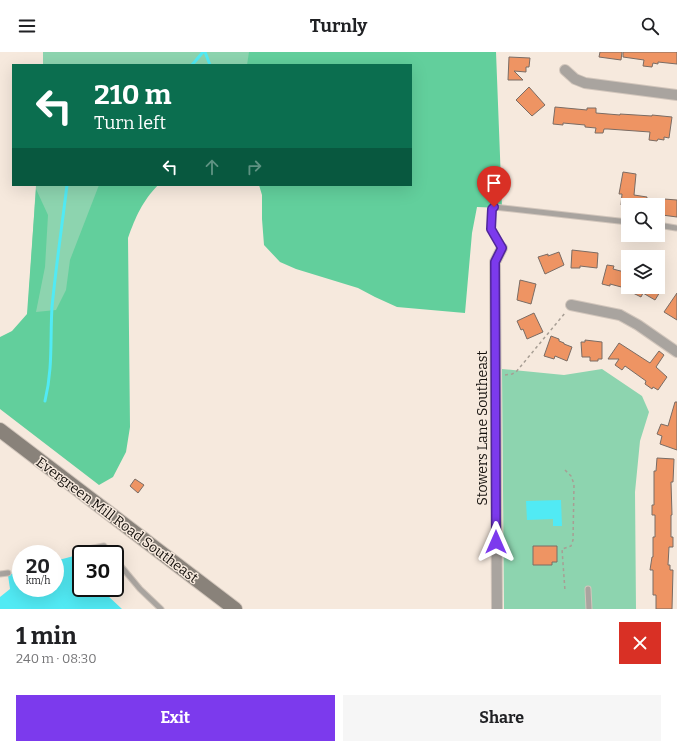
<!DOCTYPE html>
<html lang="en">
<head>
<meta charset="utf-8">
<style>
  :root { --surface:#fff; --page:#f6f6f6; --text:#202124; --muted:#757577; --accent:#7c3aed }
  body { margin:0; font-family:Bitter,serif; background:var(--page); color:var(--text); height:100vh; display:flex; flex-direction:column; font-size:15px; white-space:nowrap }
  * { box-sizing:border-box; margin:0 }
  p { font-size:13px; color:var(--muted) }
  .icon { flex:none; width:22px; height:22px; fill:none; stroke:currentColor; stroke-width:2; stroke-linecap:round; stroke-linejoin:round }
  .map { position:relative; height:557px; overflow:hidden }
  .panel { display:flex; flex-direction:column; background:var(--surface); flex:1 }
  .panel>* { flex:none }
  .guide { position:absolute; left:12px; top:12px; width:400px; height:122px; border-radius:0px; box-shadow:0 4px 16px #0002; background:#0b6e4f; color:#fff; overflow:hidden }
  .buttons { position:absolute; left:621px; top:146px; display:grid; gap:8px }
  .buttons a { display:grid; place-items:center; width:44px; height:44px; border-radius:0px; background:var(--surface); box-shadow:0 4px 16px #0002; font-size:20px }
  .speed { position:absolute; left:12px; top:493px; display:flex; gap:8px; font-size:20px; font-weight:700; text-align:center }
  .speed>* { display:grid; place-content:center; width:52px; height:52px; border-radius:50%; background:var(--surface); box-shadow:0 4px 16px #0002; line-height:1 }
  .speed small { font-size:10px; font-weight:400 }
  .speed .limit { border:2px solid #111; border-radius:6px; background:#fff; color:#111 }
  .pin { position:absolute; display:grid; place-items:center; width:34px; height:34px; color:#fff; margin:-41px -17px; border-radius:50% 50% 50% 0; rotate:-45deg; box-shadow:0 0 4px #0007 }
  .pin .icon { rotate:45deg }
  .me { position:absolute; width:44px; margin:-22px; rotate:0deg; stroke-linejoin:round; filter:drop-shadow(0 0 3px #0008) }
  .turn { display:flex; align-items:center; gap:14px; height:84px; padding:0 16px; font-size:18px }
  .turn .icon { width:52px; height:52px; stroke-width:2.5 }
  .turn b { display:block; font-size:28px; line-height:34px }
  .lanes { display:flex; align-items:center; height:38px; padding:0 16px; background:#0003; justify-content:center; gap:20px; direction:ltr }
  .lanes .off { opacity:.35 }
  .round { display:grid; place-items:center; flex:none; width:42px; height:42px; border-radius:0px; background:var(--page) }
  .overview { display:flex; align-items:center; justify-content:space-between; height:68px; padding:0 16px }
  h1 { font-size:24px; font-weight:700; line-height:30px }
  .cta { display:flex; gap:8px; margin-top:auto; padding:8px 16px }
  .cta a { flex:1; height:46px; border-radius:0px; background:var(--accent); color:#fff; font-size:16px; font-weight:700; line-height:46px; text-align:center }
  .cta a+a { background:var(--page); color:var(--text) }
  header { display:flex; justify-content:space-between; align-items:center; height:52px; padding:0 16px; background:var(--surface); font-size:18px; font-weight:700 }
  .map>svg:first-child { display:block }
  .green { fill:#8dd4af }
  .forest { fill:#62cf9c }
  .water { fill:#51eaf4 }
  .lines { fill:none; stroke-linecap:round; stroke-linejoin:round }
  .stream { stroke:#51eaf4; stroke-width:3 }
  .building { fill:#ee9463; stroke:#7a6c64 }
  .service-casing { stroke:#d2c6bc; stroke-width:7 }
  .minor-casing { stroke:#d2c6bc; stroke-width:12 }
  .secondary-casing { stroke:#d2c6bc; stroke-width:16 }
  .path { stroke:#a79e94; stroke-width:1.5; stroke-dasharray:3 3; stroke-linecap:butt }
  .service { stroke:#a9a49f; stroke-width:5 }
  .minor { stroke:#a9a49f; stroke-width:10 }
  .secondary { stroke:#89827a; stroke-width:14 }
  .route-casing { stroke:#51269a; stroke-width:10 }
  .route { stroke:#7c3aed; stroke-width:7 }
  .labels { text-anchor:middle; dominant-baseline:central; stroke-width:3; stroke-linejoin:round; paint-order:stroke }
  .street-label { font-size:14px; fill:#15110d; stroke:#f6e9dd }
</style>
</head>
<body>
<header><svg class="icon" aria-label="menu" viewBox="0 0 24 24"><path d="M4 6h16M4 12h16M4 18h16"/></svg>Turnly<svg class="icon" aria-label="search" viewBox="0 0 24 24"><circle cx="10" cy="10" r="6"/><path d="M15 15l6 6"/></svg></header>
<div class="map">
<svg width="677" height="557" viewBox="0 0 677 557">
  <rect width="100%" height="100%" fill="#f6e9dd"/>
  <g class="green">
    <path d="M 43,0 L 448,0 L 411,13 L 43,13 Z"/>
    <path d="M 36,133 L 140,133 L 68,272 L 27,272 Z"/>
    <path d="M 502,317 L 564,323 L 602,317 L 642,344 L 649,360 L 640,389 L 635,440 L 636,557 L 504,557 Z"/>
  </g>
  <g class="forest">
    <path d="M 249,0 L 496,0 L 502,156 L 477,155 L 472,181 L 465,261 L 397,255 L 375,245 L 358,236 L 296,217 L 280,210 L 264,193 L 262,167 L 262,143 L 259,133 L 411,133 L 411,13 L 247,13 Z"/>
    <path d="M 99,133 L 158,133 C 142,150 136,164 128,186 L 130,375 L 126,400 L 113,425 L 99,433 L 0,357 L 0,285 L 12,279 L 27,262 L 36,137 L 48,163 L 45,215 L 36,260 L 56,258 L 66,238 L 70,208 Z"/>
  </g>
  <g class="water">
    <path d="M 561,448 L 562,474 L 553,474 L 553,467 L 527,468 L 526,449 Z"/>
    <path d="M 85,501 L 85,502 L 81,502 L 81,536 L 104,536 L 107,543 L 122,557 L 0,557 L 0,545 L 10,537 L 8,523 L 21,519 L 21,536 L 55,536 L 55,509 Z"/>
  </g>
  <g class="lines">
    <g class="stream">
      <path d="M 205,0 L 210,13"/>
      <path d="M 192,13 L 203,0"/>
      <path d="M 45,349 C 53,316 50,288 52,255 C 56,214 62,174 67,133"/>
    </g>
  </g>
  <g class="building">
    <path d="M 600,0 L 622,0 L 621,8 L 599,5 Z"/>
    <path d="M 623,0 L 677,0 L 677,12 L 658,10 L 658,12 L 653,11 L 652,15 L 643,14 L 644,8 L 623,5 Z"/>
    <path d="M 509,5 L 530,6 L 529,15 L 526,15 L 526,20 L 514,19 L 523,28 L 508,28 Z"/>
    <path d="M 529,35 L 545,53 L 532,64 L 516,48 Z"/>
    <path d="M 555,55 L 587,58 L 587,56 L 596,56 L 596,61 L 620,63 L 620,62 L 652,64 L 652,63 L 672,65 L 669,86 L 664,85 L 664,88 L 658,87 L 657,89 L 649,88 L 650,80 L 608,77 L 604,77 L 603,81 L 595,81 L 596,76 L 585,75 L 585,73 L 563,71 L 563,73 L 553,72 Z"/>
    <path d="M 623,120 L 636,122 L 634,143 L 647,145 L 646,153 L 621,153 L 622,142 L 619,142 Z"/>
    <path d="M 664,147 L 677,148 L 677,165 L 662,163 Z"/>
    <path d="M 572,198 L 598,201 L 597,216 L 580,214 L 580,216 L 571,216 Z"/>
    <path d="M 559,200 L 564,213 L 545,222 L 538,205 L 548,202 L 548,204 Z"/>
    <path d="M 607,213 L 614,214 L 613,217 L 628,221 L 625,236 L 610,232 L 610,234 L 602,232 Z"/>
    <path d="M 520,228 L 536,232 L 531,252 L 517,248 Z"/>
    <path d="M 632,235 L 663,235 L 655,248 L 643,241 L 641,245 L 633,241 L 635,237 Z"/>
    <path d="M 677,241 L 677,268 L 664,260 Z"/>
    <path d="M 534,261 L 543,280 L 527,287 L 523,277 L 521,278 L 517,269 Z"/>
    <path d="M 551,284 L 559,287 L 559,289 L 564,291 L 564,292 L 572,295 L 567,309 L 555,304 L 554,307 L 544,304 Z"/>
    <path d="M 585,288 L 602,290 L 602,307 L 598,307 L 598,309 L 590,309 L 590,305 L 582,305 L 581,290 L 585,290 Z"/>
    <path d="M 619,291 L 650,311 L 659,299 L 664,303 L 656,315 L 667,325 L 658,338 L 653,335 L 652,337 L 645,332 L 646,329 L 625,314 L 622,318 L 615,313 L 619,307 L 608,307 Z"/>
    <path d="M 675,350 L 677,350 L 677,398 L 660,392 L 662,384 L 657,382 L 661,372 L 668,374 Z"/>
    <path d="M 657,406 L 674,407 L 673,430 L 671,430 L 672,463 L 671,463 L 671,485 L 673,485 L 673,495 L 669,495 L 668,513 L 670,513 L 670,518 L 673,518 L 672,557 L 656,557 L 656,543 L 653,543 L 653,518 L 650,518 L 652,505 L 653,505 L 653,485 L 655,485 L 655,463 L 652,463 L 652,453 L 654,453 L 654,419 L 656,419 Z"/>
    <path d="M 135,427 L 144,433 L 138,441 L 130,434 Z"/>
    <path d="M 533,494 L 557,494 L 557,510 L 552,510 L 552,513 L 533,513 Z"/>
  </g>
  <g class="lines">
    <defs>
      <g id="service">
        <path d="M 658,173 L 676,176"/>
        <path d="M 502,196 L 491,177 L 492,157 L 494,155 L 628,170"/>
        <path d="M 88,497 L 104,494 L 111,502"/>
        <path d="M 115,507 L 140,537 L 161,557"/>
        <path d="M 0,522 L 8,521"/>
        <path d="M 588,537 L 589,557"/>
      </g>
      <g id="minor">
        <path d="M 565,18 L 575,27 L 585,31 L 677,43"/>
        <path d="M 571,253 L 620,263 L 638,273 L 677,300"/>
        <path d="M 497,557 L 495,210 L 502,196"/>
      </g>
      <path id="secondary" d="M 0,378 L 235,557"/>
    </defs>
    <use href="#service" class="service-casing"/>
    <use href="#minor" class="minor-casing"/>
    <use href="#secondary" class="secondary-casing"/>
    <g class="path">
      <path d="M 505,323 L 512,322 L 516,320 L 565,261"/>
      <path d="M 565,418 L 571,424 L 574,432 L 573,488 L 571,494 L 562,497 L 565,539"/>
    </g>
    <use href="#service" class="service"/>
    <use href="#minor" class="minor"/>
    <use href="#secondary" class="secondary"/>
  </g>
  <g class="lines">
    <defs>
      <path id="route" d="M 494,155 L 492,157 L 491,177 L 502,196 L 495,210 L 496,490"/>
    </defs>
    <use href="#route" class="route-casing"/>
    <use href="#route" class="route"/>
  </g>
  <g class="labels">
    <g class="street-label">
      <text transform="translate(482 376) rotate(-90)">Stowers Lane Southeast</text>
      <text transform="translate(117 468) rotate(37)">Evergreen Mill Road Southeast</text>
    </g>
  </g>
</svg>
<div class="buttons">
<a><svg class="icon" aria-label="search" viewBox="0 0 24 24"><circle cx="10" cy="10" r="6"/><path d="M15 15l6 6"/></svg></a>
<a><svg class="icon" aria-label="layers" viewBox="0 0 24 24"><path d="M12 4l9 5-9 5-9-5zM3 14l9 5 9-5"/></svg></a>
</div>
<div class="speed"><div>20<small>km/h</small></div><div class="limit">30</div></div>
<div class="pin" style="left:494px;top:155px;background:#d93025"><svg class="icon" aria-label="arrive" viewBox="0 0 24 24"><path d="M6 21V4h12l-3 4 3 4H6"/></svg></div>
<svg class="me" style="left:496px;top:490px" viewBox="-20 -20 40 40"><path d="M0-17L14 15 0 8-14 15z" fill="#7c3aed" stroke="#fff" stroke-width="4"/></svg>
<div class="guide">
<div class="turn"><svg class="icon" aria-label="left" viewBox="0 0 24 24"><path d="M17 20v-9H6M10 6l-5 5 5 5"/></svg><div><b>210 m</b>Turn left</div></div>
<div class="lanes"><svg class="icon" aria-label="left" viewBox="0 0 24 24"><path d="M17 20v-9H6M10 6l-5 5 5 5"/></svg><svg class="icon off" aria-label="ahead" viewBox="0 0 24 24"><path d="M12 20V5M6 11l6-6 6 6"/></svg><svg class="icon off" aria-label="right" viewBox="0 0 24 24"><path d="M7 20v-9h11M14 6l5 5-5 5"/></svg></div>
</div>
</div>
<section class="panel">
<div class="overview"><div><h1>1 min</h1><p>240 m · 08:30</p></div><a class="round" style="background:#d93025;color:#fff"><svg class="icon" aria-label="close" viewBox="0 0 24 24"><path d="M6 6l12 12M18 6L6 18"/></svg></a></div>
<div class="cta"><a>Exit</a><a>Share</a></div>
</section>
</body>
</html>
